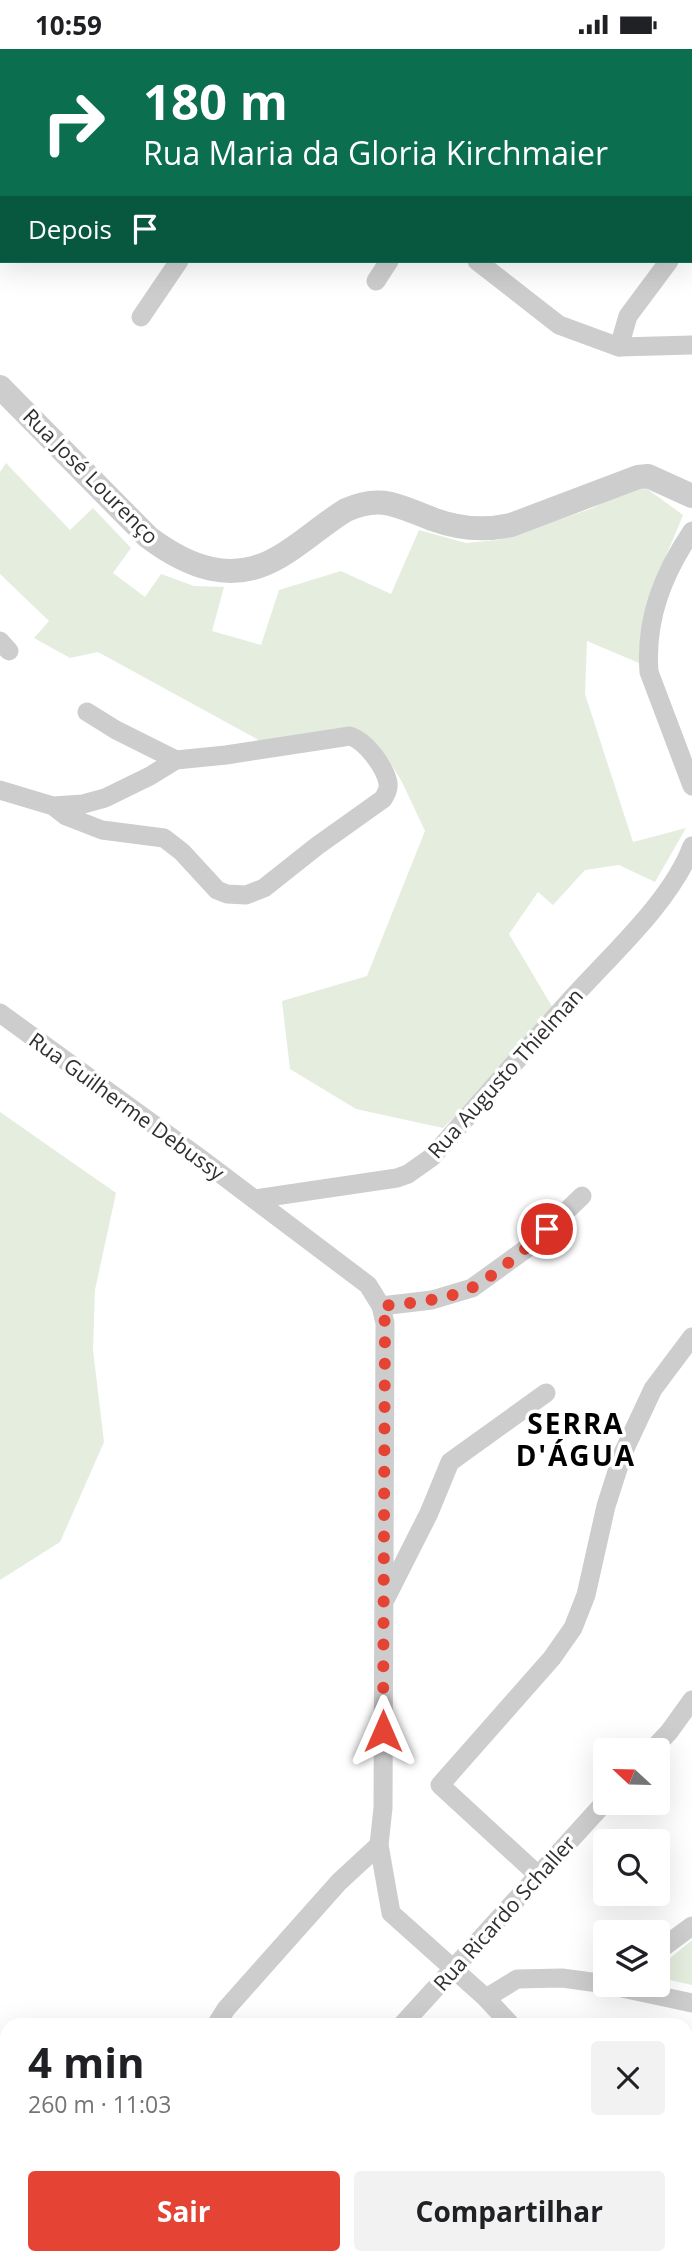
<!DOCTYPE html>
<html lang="pt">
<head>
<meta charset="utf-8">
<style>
  :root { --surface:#fff; --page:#f2f2f2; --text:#202124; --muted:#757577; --accent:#e54334 }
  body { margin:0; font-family:"Open Sans",sans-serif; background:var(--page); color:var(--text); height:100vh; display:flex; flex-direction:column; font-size:26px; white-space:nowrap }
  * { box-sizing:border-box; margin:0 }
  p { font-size:23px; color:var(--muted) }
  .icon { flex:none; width:38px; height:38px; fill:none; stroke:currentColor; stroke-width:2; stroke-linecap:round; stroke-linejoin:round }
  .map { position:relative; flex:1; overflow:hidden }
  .drawer { position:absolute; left:0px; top:1969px; width:693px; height:247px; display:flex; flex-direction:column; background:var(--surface); border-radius:21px 21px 0 0; box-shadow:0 7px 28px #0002 }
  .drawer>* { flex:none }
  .guide { position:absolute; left:0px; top:0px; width:693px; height:214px; box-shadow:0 7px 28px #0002; background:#0b6e4f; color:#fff; overflow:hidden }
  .needle { width:46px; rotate:292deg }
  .controls { position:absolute; left:593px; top:1689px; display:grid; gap:14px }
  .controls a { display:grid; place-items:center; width:77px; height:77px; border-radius:7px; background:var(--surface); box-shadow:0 7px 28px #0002; font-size:35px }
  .pin { position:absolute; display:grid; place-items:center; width:60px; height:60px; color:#fff; margin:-30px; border:4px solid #fff; border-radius:50%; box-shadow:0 2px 7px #0007 }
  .me { position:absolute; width:77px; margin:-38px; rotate:0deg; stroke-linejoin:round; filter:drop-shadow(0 0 5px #0008) }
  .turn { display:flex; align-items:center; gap:24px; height:147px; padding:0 28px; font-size:32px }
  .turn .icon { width:91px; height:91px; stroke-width:2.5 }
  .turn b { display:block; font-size:49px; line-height:60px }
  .then { display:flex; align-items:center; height:66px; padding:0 28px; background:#0003; gap:14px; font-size:26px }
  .round { display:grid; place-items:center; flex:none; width:74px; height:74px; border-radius:7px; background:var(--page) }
  .overview { display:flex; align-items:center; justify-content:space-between; height:119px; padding:0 28px }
  h1 { font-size:42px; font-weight:700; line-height:52px }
  .action { display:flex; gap:14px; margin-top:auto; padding:14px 28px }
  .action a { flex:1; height:80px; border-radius:7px; background:var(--accent); color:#fff; font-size:28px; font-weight:700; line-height:80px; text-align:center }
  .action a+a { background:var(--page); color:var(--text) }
  .status { display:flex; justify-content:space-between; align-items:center; height:49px; padding:0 35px; background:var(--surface); direction:ltr }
  .status svg { height:19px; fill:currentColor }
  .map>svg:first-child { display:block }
  .green { fill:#e4edde }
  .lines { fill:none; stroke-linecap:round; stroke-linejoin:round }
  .minor { stroke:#cdcdcd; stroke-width:19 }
  .tertiary { stroke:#cdcdcd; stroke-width:24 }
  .route { stroke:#e54334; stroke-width:12; stroke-dasharray:0 21.6 }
  .labels { text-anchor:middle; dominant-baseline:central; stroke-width:7; stroke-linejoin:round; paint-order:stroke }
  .street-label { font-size:21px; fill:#303030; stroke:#fff }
  .district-label { font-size:28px; font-weight:bold; letter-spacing:2px; fill:#000; stroke:#fff }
</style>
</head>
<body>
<div class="status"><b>10:59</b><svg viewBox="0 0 49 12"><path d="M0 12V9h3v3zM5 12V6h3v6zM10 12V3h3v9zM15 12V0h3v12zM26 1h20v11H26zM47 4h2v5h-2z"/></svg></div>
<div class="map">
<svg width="692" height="2214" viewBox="0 0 692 2214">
  <rect width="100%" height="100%" fill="#fff"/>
  <g class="green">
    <path d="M 6,414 L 70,481 L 93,459 L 131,499 L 113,524 L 145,548 L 161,525 L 194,537 L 224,538 L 212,582 L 261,596 L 279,541 L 341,522 L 391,545 L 419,481 L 466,494 L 498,491 L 593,459 L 639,434 L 683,466 L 648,551 L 639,614 L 587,592 L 585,645 L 633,793 L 686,779 L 655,833 L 619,816 L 585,821 L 553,856 L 538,843 L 509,885 L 557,966 L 443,1079 L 356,1060 L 290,1020 L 282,952 L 367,927 L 425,782 L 402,733 L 387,708 L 356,681 L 266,695 L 98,603 L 70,609 L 34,589 L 49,572 L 0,525 L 0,423 Z"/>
    <path d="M 0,1063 L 116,1144 L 95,1241 L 93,1301 L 104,1393 L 60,1493 L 0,1531 Z"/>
    <path d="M 692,1891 L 692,1936 L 665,1930 L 661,1926 L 662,1916 Z"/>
    <path d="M 692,2027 L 692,2116 L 686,2112 L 686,2028 Z"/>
    <path d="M 0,2082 L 7,2083 L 7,2208 L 66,2209 L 68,2214 L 0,2214 Z"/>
    <path d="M 309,2208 L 452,2208 L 452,2214 L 304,2214 Z"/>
    <path d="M 137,2209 L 273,2208 L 282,2214 L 135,2214 Z"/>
  </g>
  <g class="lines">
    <g class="minor">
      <path d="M 270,0 L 272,2"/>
      <path d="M 118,2 L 120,0"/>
      <path d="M 195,2 L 197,0"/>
      <path d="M 327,2 L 328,0"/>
      <path d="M 458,2 L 460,0"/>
      <path d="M 528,2 L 529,0"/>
      <path d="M 0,161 L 2,159"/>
      <path d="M 691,181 L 692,180"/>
      <path d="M 477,212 L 559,276 L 619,298 L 692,296"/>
      <path d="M 376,232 L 389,212"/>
      <path d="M 141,268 L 179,212"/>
      <path d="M 619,298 L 628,267 L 669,212"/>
      <path d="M 692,482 C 663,525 645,570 649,623 L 692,737"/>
      <path d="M 0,592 L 9,602"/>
      <path d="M 87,663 L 116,681 L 176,711"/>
      <path d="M 0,741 L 53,757 L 83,755 L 105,749 L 150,727 L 176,711 L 226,706 L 350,687 C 366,692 385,718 388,734 C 389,740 386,745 383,750 L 317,797 L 264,839 L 246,846 L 227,845 L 217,841 L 182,803 L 164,789 L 102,781 L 66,767 L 53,757"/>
      <path d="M 0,964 L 201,1110 L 368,1236 L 381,1257 L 385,1274 L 383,1759 L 379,1796 L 391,1864 L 486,1949 L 511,1976"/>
      <path d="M 254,1150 L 397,1129 L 408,1125 L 432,1108 C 479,1055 526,1000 574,947 C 613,904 672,851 692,797"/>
      <path d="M 381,1257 L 432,1251 L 472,1239 L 530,1197 L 582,1147"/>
      <path d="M 386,1549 L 429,1464 L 450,1413 L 546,1344"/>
      <path d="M 652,1701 L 669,1683 L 692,1651"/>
      <path d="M 538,1826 L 440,1736 L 552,1609 L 573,1579 L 586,1546 L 606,1457 L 623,1404 L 653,1340 L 692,1288"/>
      <path d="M 658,1902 L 692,1877"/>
      <path d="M 608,1936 L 692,1954"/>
      <path d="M 486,1949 L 517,1930 L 562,1929 L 606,1935"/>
      <path d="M 216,1976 L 226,1960 L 339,1833 L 379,1796"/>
      <path d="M 402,1976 L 606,1752"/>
      <path d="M 511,2208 L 524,2214"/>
      <path d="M 118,2214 L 120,2208"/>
    </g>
    <path class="tertiary" d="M 0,338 L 148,488 C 188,518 232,536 279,508 C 302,495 323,475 346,461 C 383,444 401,459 435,471 C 460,480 484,482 511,476 L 638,428 L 648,427 L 692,447"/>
  </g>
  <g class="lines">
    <path class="route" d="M 383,1682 L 385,1274 L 382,1257 C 409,1254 449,1251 473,1238 C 496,1226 528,1198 547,1180"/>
  </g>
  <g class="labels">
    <g class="street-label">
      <text transform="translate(91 427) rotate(45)">Rua José Lourenço</text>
      <text transform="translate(505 1024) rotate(-48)">Rua Augusto Thielman</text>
      <text transform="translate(127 1057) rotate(36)">Rua Guilherme Debussy</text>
      <text transform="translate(504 1864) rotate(-48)">Rua Ricardo Schaller</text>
    </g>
    <g class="district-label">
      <text x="576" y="1374">SERRA<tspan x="576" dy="32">D'ÁGUA</tspan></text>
    </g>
  </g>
</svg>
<div class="controls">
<a><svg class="needle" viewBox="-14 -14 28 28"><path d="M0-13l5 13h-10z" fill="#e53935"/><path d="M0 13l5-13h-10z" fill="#757577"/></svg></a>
<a><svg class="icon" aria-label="search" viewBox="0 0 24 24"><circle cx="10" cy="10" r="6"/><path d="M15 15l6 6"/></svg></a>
<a><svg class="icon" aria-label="layers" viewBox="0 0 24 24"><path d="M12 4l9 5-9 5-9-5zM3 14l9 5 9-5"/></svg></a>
</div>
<div class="pin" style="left:547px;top:1180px;background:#d93025"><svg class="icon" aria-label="arrive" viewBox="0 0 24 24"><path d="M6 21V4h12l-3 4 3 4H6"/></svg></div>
<svg class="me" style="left:383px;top:1682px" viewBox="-20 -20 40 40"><path d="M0-17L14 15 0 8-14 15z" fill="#e54334" stroke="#fff" stroke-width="4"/></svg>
<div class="guide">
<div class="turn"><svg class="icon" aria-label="right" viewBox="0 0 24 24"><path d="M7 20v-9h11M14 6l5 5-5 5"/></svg><div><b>180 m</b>Rua Maria da Gloria Kirchmaier</div></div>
<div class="then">Depois<svg class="icon" aria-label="arrive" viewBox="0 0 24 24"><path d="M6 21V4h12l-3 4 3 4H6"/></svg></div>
</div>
<section class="drawer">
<div class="overview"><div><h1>4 min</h1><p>260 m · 11:03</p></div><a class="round"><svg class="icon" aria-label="close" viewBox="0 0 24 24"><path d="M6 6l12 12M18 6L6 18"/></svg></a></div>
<div class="action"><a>Sair</a><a>Compartilhar</a></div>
</section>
</div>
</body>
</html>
